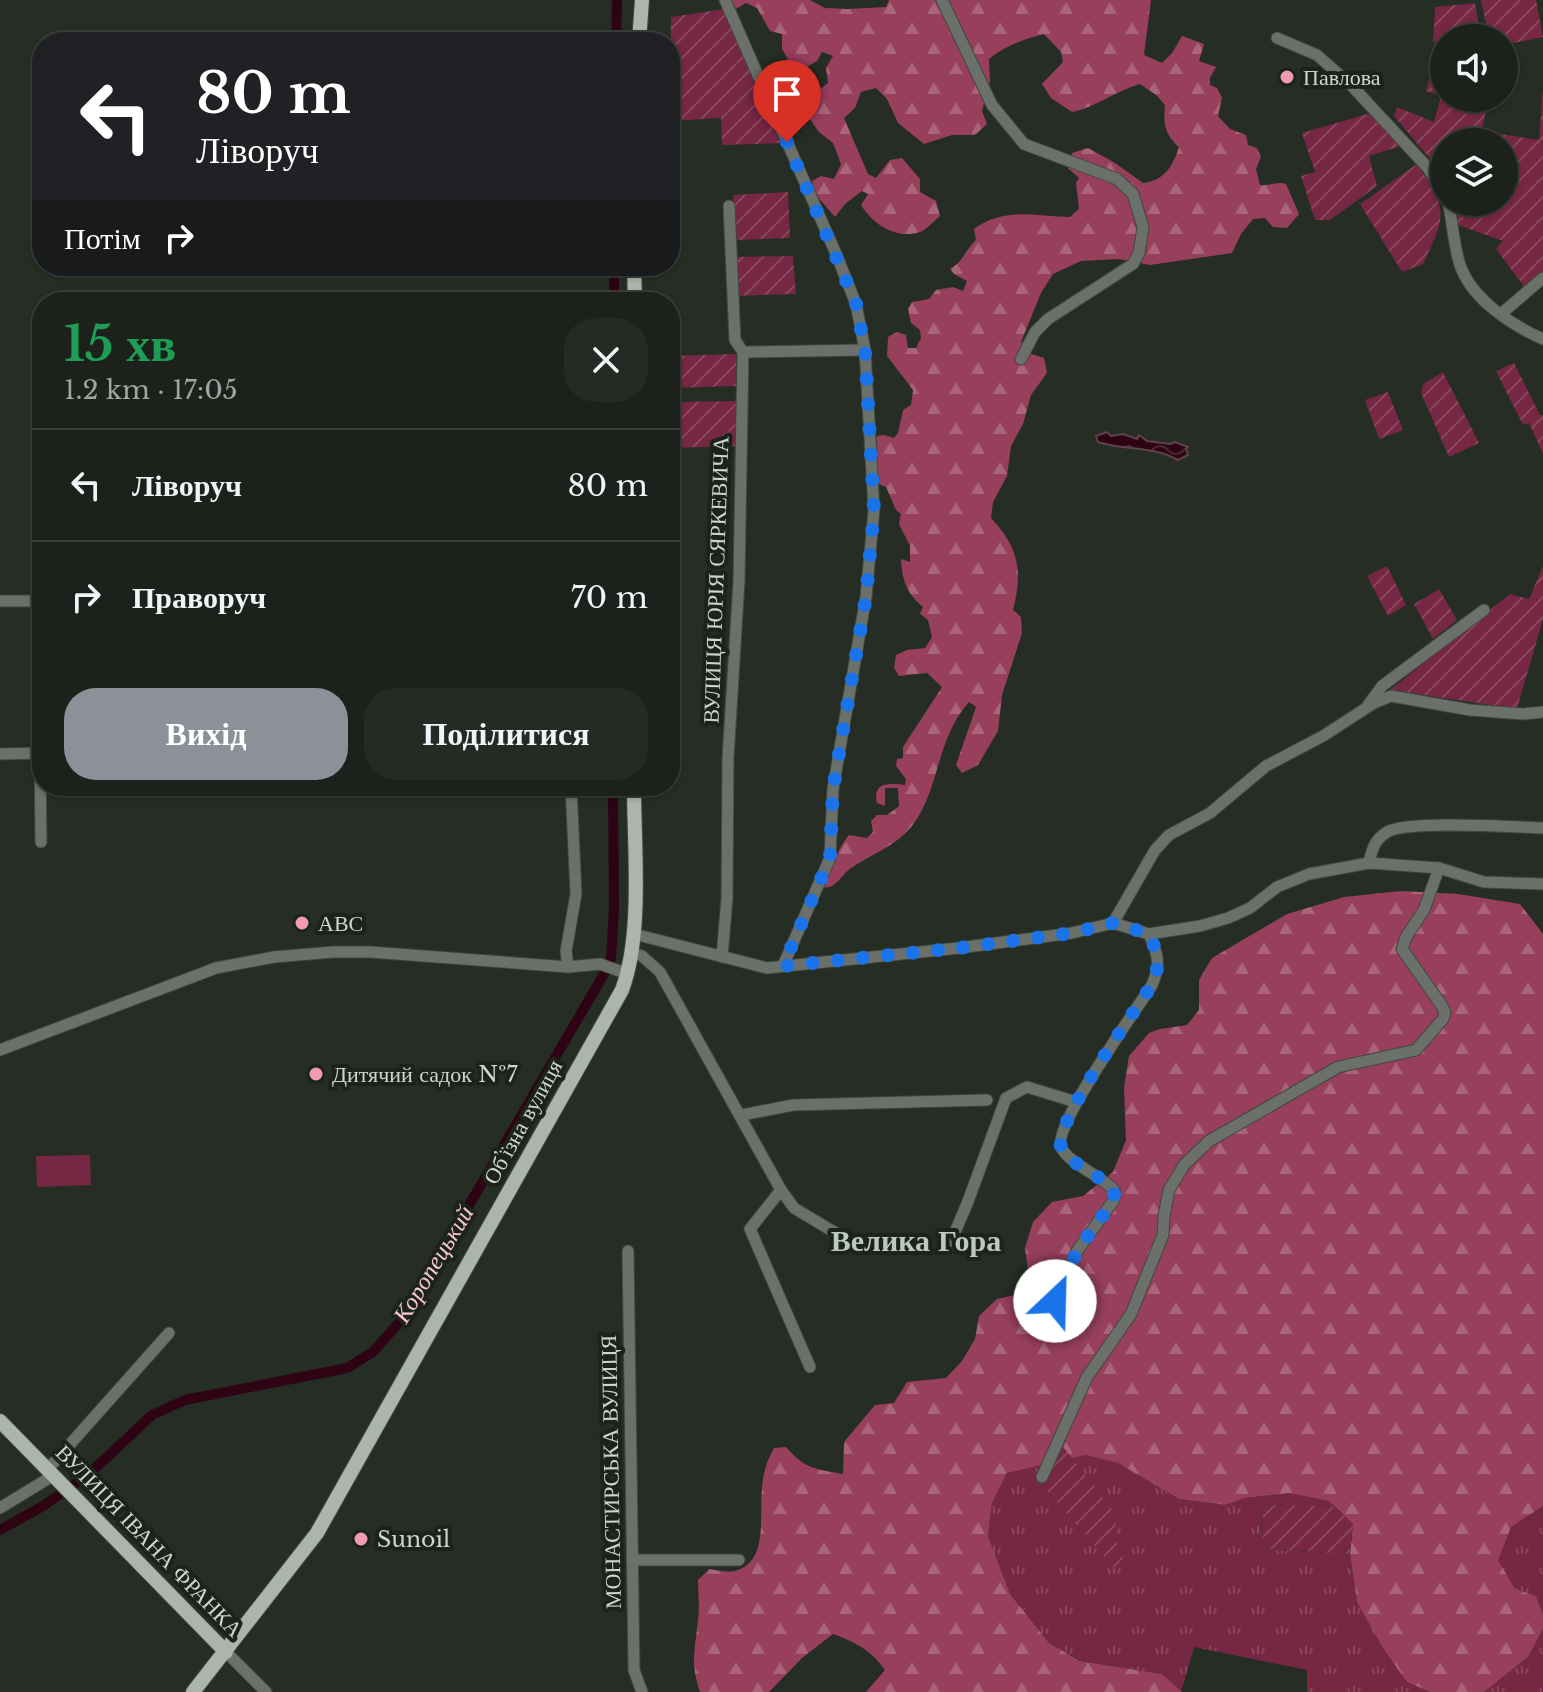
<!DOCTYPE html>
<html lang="uk">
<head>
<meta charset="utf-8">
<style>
  :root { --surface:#1c221b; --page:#252a24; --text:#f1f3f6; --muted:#a0a4a3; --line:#3a3f3a; --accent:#8c9099 }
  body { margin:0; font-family:"Libre Baskerville",serif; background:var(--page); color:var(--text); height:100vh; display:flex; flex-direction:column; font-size:30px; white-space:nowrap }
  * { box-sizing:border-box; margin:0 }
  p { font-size:26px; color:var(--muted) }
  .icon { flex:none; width:44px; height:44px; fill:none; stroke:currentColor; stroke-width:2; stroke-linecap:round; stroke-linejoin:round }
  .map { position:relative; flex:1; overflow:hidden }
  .panel { position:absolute; left:32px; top:292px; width:648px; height:504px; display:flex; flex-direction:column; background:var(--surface); border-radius:32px; box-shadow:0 2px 6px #0004,0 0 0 2px var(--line) }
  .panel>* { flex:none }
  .hud { position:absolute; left:32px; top:32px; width:648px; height:244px; border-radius:32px; box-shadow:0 2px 6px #0004,0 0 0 2px var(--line); background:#202124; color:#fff; overflow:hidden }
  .buttons { position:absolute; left:1430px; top:24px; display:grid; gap:16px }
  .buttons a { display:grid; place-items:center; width:88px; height:88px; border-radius:50%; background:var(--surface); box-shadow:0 2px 6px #0004,0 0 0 2px var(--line); font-size:40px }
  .pin { position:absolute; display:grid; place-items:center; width:68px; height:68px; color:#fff; margin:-82px -34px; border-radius:50% 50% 50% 0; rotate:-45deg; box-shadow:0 0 8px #0007 }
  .pin .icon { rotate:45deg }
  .me { position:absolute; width:88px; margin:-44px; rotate:24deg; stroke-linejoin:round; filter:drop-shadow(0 0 6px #0008) }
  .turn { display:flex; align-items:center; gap:28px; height:168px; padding:0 32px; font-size:36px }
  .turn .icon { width:104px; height:104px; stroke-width:2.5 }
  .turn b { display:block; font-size:56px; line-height:68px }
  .then { display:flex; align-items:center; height:76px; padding:0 32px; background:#0003; gap:16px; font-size:30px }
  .round { display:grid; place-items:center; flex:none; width:84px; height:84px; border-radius:32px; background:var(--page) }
  .head { display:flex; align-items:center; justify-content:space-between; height:136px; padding:0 32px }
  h1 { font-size:48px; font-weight:700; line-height:60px; color:#1e9e55 }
  .cta { display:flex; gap:16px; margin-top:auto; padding:16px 32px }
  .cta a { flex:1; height:92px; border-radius:32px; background:var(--accent); color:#fff; font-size:32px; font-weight:700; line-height:92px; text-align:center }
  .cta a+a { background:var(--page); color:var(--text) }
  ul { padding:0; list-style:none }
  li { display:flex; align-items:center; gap:24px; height:112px; padding:0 32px; border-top:2px solid var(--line) }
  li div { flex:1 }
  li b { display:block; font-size:30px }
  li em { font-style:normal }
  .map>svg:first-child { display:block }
  .grass { fill:url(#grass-tufts) }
  .forest { fill:url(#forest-firs) }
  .park { fill:#762744 }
  .garden { fill:url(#garden-furrows) }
  .water { fill:url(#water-waves); stroke:#5e424c; stroke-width:2 }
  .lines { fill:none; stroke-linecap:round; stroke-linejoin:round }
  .canal { stroke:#2e0314; stroke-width:10 }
  .minor-casing { stroke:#40483f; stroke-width:13 }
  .major-casing { stroke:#40483f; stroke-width:16 }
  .minor { stroke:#6b706b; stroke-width:11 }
  .major { stroke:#acb5ac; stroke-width:14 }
  .route { stroke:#1a73e8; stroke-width:14; stroke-dasharray:0 25.2 }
  .poi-dot { fill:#f19ab3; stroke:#1b231b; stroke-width:3 }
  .labels { text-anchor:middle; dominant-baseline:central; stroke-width:8; stroke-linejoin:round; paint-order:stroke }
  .poi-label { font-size:22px; fill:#cfd4cf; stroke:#1b231b; text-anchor:start }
  .street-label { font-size:22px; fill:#cfd4cf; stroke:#1b231b }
  .water-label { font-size:24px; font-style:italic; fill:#f9c6d3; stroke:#1b231b }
  .district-label { font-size:30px; font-weight:bold; fill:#bec9be; stroke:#1b231b }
</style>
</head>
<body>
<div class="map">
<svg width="1543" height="1692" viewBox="0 0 1543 1692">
  <defs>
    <pattern id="grass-tufts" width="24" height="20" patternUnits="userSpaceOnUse" patternTransform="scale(2)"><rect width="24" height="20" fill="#762744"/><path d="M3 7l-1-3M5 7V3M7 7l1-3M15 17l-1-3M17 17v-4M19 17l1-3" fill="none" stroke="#88455e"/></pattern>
    <pattern id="forest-firs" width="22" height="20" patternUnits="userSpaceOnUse" patternTransform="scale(2)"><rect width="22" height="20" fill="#973f5d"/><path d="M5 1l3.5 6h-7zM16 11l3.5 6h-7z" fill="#a9637b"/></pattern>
    <pattern id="garden-furrows" width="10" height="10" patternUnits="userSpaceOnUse" patternTransform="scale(2)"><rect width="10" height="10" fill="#762744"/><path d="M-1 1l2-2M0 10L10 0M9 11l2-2" fill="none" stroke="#88455e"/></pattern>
    <pattern id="water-waves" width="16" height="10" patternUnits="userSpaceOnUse" patternTransform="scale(2)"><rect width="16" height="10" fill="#2e0314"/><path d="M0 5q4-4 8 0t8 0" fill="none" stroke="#4b2735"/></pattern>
  </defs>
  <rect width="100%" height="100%" fill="#252d24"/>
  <g class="grass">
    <path d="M 1085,1455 L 1118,1463 L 1179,1499 L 1225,1505 L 1245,1498 L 1289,1493 L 1329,1501 L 1335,1507 L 1263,1504 L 1262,1549 L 1350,1554 L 1357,1602 L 1407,1682 L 1430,1692 L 1307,1692 L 1307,1670 L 1194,1647 L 1181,1692 L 1162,1674 L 1081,1661 L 1049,1643 L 1010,1594 L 988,1536 L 992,1503 L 1007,1473 L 1053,1462 L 1042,1486 L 1115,1568 L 1123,1560 L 1114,1539 L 1114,1528 L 1071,1457 Z"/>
    <path d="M 1543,1506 L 1543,1615 L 1536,1596 L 1515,1589 L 1497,1560 L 1511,1527 Z"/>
    <path d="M 1543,1629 L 1543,1692 L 1484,1692 L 1528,1657 Z"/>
  </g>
  <g class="forest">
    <path d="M 731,0 L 810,0 L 825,8 L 848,9 L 886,7 L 889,0 L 1151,0 L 1144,55 L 1162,63 L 1172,53 L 1182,36 L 1204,44 L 1199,61 L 1216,67 L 1210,78 L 1210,85 L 1217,88 L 1222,98 L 1218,116 L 1230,129 L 1246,135 L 1248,145 L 1257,148 L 1261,157 L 1256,169 L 1260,185 C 1270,186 1277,181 1286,184 L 1299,214 L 1287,228 L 1273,227 L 1265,218 L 1253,219 L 1241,234 L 1232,253 L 1150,265 L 1119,259 L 1081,261 L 1053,274 L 1041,293 L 1021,342 L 1031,354 L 1044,358 L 1047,373 L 1031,395 L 1023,424 L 1011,446 L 1007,476 L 993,502 L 991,518 C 1019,548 1023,571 1013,610 L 1021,617 L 1022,633 L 1002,695 L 998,731 L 978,765 L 962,773 L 956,765 L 976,707 L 969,702 C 936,738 940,790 912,826 C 896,846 872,854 851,868 C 840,876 836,890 822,887 C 831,872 838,847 849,835 L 867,838 L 873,832 L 871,821 L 877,815 L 887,815 L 899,806 L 898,788 L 885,788 L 885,806 L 877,803 C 872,782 889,783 905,785 L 906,779 L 896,766 L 897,759 L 903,758 L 903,747 L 942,687 L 927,673 L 899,676 L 894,668 L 896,655 L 907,650 L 925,648 L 932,637 L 928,620 L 920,614 L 923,607 C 906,593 902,579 901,559 L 910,562 L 910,546 L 899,524 L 901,514 L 896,510 L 886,487 L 879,484 L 875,456 L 877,436 L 884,435 L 894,438 L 898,433 L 903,410 L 911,405 L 913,390 L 887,356 L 888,337 L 897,332 L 906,335 L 908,348 L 916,348 L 921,338 L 920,330 L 911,323 L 908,309 L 912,302 L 929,299 L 936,290 L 953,287 L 963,291 L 967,281 L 954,274 L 950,269 C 964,261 965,250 976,240 L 974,229 C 1005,206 1036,217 1070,217 L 1079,209 L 1076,183 L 1079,178 L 1068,168 L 1072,153 L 1088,148 L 1115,163 L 1143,183 C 1164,181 1173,166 1179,147 C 1165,134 1163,125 1165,105 L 1156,95 L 1140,84 C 1115,91 1097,107 1072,112 L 1051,98 L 1042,84 L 1063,62 L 1061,52 L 1044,34 C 1026,38 1003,47 989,59 L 990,81 L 982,111 L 987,124 L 975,135 L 952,135 L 924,144 L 898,123 L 887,99 L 876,88 L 861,92 L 855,108 L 844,118 L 868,174 L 876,178 L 890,160 L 902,158 L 920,179 L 920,192 L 936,201 L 940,216 C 934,221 927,229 920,232 C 896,240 873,224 861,205 L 868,194 L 862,191 L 845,204 L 835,217 L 815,194 L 812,181 L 821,176 L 834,179 L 841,164 L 833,143 L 819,132 L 805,112 L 806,93 L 820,89 L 828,83 L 826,68 L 833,56 L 822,52 L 817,61 L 805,68 L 790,63 L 782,49 L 782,34 L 770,31 L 757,8 L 746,3 L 736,9 Z"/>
    <path d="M 1401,891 L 1458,894 L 1520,904 L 1543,934 L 1543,1506 L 1511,1527 L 1498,1560 L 1515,1589 L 1536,1596 L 1543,1615 L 1543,1629 L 1528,1657 L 1484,1692 L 1430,1692 L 1407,1682 L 1383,1648 L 1357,1602 L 1350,1554 L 1353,1524 L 1329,1501 L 1289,1493 L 1245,1498 L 1225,1505 L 1179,1499 L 1118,1463 L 1085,1455 L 1007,1473 L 992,1503 L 988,1536 L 1010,1594 L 1049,1643 L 1080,1661 L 1162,1674 L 1182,1692 L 866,1692 L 885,1670 C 871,1650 855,1642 833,1634 L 802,1658 L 769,1692 L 700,1692 C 690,1663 695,1650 698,1620 C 700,1607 698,1593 698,1580 L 709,1569 C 716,1570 727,1573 734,1571 C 769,1564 759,1515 762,1489 C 763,1474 766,1462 774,1448 L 786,1447 C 805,1469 815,1469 843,1474 L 844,1442 L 875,1405 L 894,1403 L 907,1382 L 946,1378 L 962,1361 L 975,1339 L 979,1316 L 997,1299 L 1015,1295 L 1029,1278 L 1025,1248 L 1033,1222 L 1052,1202 L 1083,1196 L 1113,1172 L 1126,1140 L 1124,1088 L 1129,1056 L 1149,1033 L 1160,1029 L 1187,1025 L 1199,1010 L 1199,980 L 1212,958 L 1287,914 L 1344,897 Z"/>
  </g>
  <path class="park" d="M 90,1155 L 91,1185 L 37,1187 L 36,1156 Z"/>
  <g class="garden">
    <path d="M 1481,0 L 1536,0 L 1543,37 L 1504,45 L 1504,38 L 1489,38 Z"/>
    <path d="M 1475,3 L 1481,38 L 1444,38 L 1444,45 L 1433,42 L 1435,7 Z"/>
    <path d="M 724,9 L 785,143 L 722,145 L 721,118 L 670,121 L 671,17 Z"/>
    <path d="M 1436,50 L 1444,52 L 1444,98 L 1489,98 L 1479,142 L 1444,142 L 1444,181 L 1431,160 L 1394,116 L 1397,107 L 1434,122 L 1441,96 L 1426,91 Z"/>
    <path d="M 1543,89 L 1543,272 L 1525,288 L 1496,249 L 1503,241 L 1458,225 L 1457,215 L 1462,202 L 1504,202 L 1504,142 L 1486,142 L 1488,132 L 1539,140 Z"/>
    <path d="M 1374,112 L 1404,145 L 1369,156 L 1377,186 L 1330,220 L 1315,220 L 1301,176 L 1315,172 L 1302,133 Z"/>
    <path d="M 1417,164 C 1448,210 1447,214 1423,264 L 1402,272 L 1360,204 Z"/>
    <path d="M 788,192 L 790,238 L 735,240 L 733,195 Z"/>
    <path d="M 793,256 L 796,294 L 735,296 L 734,257 Z"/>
    <path d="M 736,354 L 737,386 L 670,388 L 670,356 Z"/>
    <path d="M 1514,363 L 1540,415 L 1543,415 L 1543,454 L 1529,423 L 1523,425 L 1496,371 Z"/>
    <path d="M 1443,372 L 1479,443 L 1449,457 L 1421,393 L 1423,384 Z"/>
    <path d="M 1388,392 L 1403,430 L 1379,439 L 1365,400 Z"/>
    <path d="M 738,401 L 738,446 L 670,448 L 670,402 Z"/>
    <path d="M 1387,566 L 1406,605 L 1388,616 L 1367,576 Z"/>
    <path d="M 1543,566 L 1543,619 L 1517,709 L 1390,690 L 1510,594 L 1529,599 Z"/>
    <path d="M 1439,589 L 1457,620 L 1433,639 L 1414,604 Z"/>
    <path d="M 1061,1444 L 1118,1517 C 1112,1534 1117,1544 1124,1560 L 1115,1569 L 1042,1486 Z"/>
    <path d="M 1263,1504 L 1335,1507 L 1353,1524 L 1350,1554 L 1262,1549 Z"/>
  </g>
  <path class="water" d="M 1107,432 L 1111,436 L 1123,434 L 1137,439 L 1139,435 L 1147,441 L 1170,444 L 1175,442 L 1188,447 L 1186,449 L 1188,455 L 1178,460 C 1150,445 1125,451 1098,442 L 1096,436 Z"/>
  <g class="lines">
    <g class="canal">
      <path d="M 616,42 L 617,0"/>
      <path d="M 614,266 L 614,302"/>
      <path d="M 611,959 L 614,908 L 613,786"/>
      <path d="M 0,1530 L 43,1506 L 89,1474 L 152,1415 L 185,1400 L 347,1368 L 373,1352 L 403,1318 L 604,974"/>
    </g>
    <defs>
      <g id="minor">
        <path d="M 725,0 L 837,256 L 856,304 L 865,350 L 874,510 L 866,597 L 833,789 L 830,858 L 783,966"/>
        <path d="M 942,0 L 992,105 L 1024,144 L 1117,179 L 1133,194 L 1143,227 L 1139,253 L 1133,264 L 1048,319 L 1035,332 L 1021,359"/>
        <path d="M 1277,38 L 1317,55 L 1352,86 L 1428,168 L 1444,194"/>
        <path d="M 1448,202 C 1453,222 1454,253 1462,270 C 1475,301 1513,326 1543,339"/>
        <path d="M 1501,314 L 1543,278"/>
        <path d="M 743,352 L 865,350"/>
        <path d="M 0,601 L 42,601"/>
        <path d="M 1368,705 L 1382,686 L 1484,610"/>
        <path d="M 40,753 L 41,842"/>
        <path d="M 0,754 L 42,753"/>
        <path d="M 1369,863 C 1372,850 1374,840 1387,832 C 1408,820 1513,827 1543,828"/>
        <path d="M 1113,923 L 1149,934 L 1200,926 L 1228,918 L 1250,908 L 1277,887 L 1309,874 L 1369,863 L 1439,868 L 1484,882 L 1543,884"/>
        <path d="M 634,934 L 767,968 L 959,948 L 1072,933 L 1113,923 L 1155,850 L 1169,835 L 1210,813 L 1266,766 L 1323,736 L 1374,703 L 1391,696 L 1470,710 L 1523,714 L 1543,712"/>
        <path d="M 633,953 L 642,956 L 660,972 L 781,1190 L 794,1208 L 859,1247"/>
        <path d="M 722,957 L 727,898 L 728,758 L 739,581 L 743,352 L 735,340 L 729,206"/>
        <path d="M 568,967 L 566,951 L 576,894 L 571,786"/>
        <path d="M 0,1050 L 216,968 L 274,957 L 333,952 L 370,952 L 568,967 L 600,964 L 628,974"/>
        <path d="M 742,1115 L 793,1105 L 987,1100"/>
        <path d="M 781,1190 L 750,1229 L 810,1367"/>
        <path d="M 949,1246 L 967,1204 L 1006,1098 L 1027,1087 L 1076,1102"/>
        <path d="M 628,1251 L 634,1670 L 642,1692"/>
        <path d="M 1055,1301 L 1077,1251 L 1114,1200 L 1114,1190 C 1101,1176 1068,1163 1061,1147 C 1053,1125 1137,1009 1152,985 C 1161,964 1158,954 1149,934"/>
        <path d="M 48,1469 L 169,1333"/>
        <path d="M 1042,1477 L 1087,1377 L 1131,1314 L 1163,1235 L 1164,1216 L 1169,1190 L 1184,1165 L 1209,1141 L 1338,1067 L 1416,1050 L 1443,1019 L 1445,1013 L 1442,1006 L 1402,949 L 1406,937 L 1424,910 L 1439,868"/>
        <path d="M 0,1508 L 54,1475"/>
        <path d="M 632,1560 L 739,1560"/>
        <path d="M 226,1652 L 266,1692"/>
      </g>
      <g id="major">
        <path d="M 639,42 L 642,0"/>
        <path d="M 634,266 L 635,302"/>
        <path d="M 0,1421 L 226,1652"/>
        <path d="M 193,1692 L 317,1533 L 622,990 C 643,934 634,847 634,786"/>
      </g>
    </defs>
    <use href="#minor" class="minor-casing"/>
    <use href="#major" class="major-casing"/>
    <use href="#minor" class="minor"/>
    <use href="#major" class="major"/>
  </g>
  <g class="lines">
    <path class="route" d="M 787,142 L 856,304 L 865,350 L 874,510 L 866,597 L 833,789 L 830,858 L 783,966 L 959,948 L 1072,933 L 1113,923 L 1149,934 C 1158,954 1161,964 1152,985 C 1136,1009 1053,1125 1061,1147 C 1068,1164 1101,1175 1114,1190 L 1114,1200 L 1077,1251 L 1055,1301"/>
  </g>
  <g class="poi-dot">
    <circle cx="1287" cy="77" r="8"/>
    <circle cx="302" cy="923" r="8"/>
    <circle cx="316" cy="1074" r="8"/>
    <circle cx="361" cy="1539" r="8"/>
  </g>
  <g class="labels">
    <g class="poi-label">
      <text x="1303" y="77">Павлова</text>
      <text x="318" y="923">АВС</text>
      <text x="332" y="1074">Дитячий садок №7</text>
      <text x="377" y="1539">Sunoil</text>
    </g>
    <g class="street-label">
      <text transform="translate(716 580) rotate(-88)">ВУЛИЦЯ ЮРІЯ СЯРКЕВИЧА</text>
      <text transform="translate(523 1122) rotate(-61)">Обʼїзна вулиця</text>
      <text transform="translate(611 1472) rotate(-91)">МОНАСТИРСЬКА ВУЛИЦЯ</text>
      <text transform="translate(149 1541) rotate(46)">ВУЛИЦЯ ІВАНА ФРАНКА</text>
    </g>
    <g class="water-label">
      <text transform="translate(433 1264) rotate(-59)">Коропецький</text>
    </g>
    <g class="district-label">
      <text x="916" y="1240">Велика Гора</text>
    </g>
  </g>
</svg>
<div class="buttons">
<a><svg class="icon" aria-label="sound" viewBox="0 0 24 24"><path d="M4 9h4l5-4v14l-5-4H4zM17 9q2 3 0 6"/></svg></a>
<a><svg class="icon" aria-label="layers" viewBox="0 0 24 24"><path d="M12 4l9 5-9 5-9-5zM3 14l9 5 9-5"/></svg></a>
</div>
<div class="pin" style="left:787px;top:142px;background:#d93025"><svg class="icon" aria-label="arrive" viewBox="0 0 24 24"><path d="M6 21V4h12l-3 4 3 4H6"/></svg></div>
<svg class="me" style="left:1055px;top:1301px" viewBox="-20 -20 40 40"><circle r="19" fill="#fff"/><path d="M0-13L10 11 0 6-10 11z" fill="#1a73e8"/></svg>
<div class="hud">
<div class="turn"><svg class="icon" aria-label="left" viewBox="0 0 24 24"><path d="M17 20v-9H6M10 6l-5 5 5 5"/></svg><div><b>80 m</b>Ліворуч</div></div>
<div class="then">Потім<svg class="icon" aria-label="right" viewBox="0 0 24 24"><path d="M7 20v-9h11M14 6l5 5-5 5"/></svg></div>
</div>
<section class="panel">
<div class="head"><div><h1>15 хв</h1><p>1.2 km · 17:05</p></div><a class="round"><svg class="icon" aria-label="close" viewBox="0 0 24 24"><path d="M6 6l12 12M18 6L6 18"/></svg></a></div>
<ul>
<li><svg class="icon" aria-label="left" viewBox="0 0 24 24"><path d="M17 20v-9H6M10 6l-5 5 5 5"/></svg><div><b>Ліворуч</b></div><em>80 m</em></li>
<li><svg class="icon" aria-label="right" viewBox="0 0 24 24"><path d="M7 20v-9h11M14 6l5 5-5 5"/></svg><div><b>Праворуч</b></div><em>70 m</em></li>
</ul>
<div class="cta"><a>Вихід</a><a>Поділитися</a></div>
</section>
</div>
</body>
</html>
